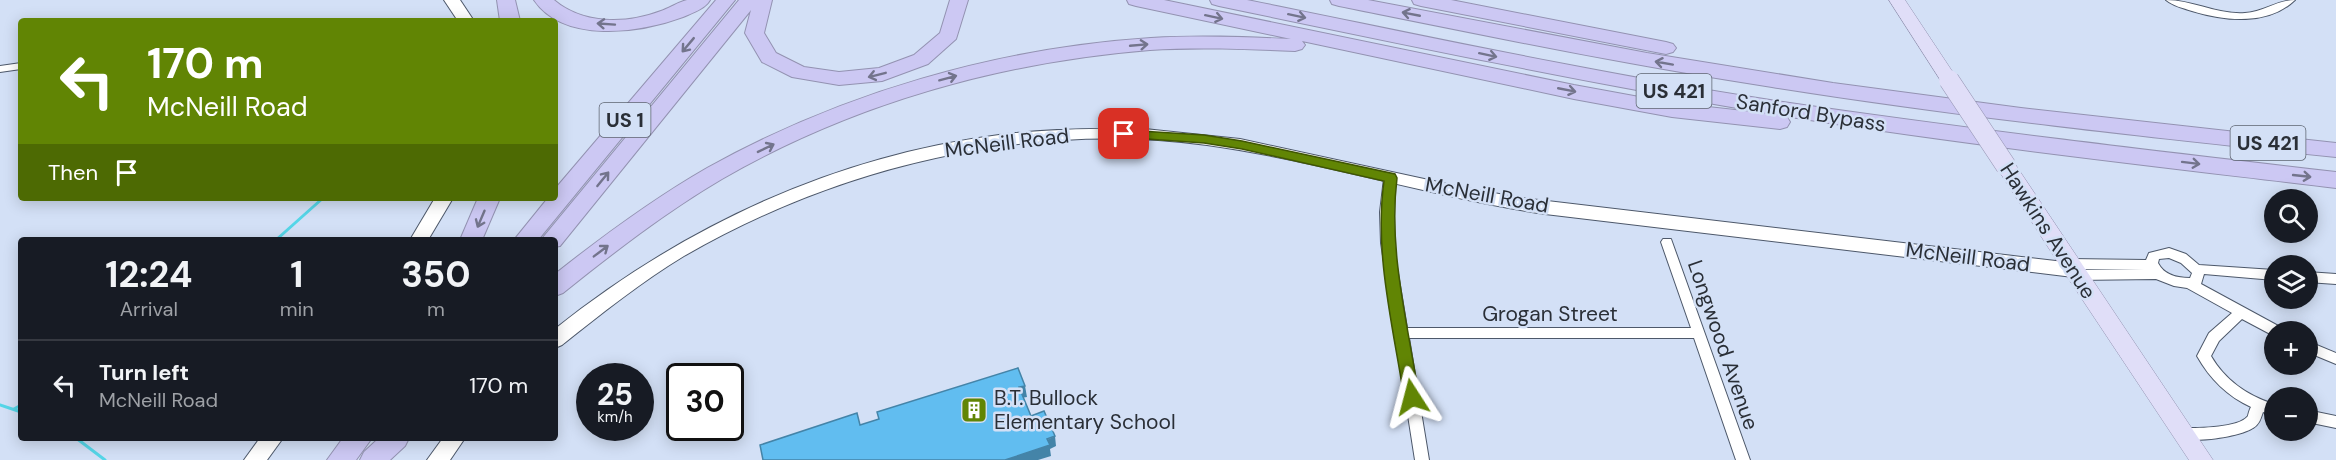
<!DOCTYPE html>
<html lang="en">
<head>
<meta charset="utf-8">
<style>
  :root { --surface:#171b24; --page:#20242c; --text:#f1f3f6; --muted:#9ea1a6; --line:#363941 }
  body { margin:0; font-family:"DM Sans",sans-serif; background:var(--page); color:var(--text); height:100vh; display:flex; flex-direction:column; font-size:22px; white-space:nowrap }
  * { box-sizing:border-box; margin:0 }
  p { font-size:20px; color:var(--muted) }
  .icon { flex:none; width:33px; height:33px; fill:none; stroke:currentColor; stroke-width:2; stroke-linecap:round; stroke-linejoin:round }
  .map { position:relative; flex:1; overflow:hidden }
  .details { position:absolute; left:18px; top:237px; width:540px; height:204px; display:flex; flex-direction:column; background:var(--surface); border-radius:6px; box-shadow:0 3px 15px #0003 }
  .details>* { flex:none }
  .banner { position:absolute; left:18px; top:18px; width:540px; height:183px; border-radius:6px; box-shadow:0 3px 15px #0003; background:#618504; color:#fff; overflow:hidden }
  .fabs { position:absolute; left:2264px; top:189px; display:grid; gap:12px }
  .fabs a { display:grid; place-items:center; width:54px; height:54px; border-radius:50%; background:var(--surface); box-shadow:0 3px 15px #0003; font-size:30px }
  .speed { position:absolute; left:576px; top:363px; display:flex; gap:12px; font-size:30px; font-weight:700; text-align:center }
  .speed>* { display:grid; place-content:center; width:78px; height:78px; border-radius:50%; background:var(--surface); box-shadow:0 3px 15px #0003; line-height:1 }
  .speed small { font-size:15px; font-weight:400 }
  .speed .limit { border:3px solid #111; border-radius:9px; background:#fff; color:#111 }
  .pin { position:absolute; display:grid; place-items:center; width:51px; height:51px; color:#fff; margin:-26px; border-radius:12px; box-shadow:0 3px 9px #0006 }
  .me { position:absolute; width:66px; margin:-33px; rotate:351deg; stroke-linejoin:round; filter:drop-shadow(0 0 4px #0008) }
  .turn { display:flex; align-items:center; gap:21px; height:126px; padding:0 30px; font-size:27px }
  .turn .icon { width:78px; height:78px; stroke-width:2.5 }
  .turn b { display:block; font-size:42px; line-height:51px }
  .then { display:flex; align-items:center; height:57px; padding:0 30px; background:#0003; gap:12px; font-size:22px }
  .eta { display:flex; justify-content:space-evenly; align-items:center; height:102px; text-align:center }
  .eta b { font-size:36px; font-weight:700; line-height:42px }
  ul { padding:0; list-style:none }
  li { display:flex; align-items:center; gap:18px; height:90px; padding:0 30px; border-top:2px solid var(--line) }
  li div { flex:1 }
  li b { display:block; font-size:22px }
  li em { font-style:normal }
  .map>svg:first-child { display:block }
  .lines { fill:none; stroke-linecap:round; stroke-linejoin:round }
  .stream { stroke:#55d6e8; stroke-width:3 }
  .street-casing { stroke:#4d586a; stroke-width:2 }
  .secondary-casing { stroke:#4d586a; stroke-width:2 }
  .primary-casing { stroke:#9392b1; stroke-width:1 }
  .highway-casing { stroke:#9392b1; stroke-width:2 }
  .street { fill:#fff; fill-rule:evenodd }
  .secondary { fill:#fff; fill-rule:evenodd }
  .primary { fill:#e0def8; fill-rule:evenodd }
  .highway { fill:#ccc8f3; fill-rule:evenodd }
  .primary-bridge-casing { stroke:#9392b1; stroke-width:21; stroke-linecap:butt }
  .primary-bridge { stroke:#e0def8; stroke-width:20 }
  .shaded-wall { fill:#4484a8 }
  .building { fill:#61bdf0; stroke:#4484a8; stroke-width:1.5 }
  .oneway { stroke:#73748c }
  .route { fill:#618504; stroke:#3f5603; stroke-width:1.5 }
  .labels { text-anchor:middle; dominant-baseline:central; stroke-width:5; stroke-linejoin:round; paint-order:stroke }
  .shield { fill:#d3e0f6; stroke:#5d6470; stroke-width:1.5 }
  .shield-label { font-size:20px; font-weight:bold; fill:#2a2f37 }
  .street-label { font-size:21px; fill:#2a2f37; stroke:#d3e0f6 }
  .poi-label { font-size:21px; fill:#2a2f37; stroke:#d3e0f6; text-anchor:start }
</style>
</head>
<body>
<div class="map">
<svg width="2336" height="460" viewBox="0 0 2336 460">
  <rect width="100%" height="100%" fill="#d3e0f6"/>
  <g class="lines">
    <g class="stream">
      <path d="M 276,240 L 323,198"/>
      <path d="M 0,405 L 21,412"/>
      <path d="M 14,409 L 21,405"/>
      <path d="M 76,438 L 105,460"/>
    </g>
    <defs>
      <g id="street">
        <path d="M 2166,0 C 2193,0 2217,15 2245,13 C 2264,12 2277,0 2295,0 C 2268,26 2225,21 2192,11 C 2183,8 2173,6 2166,0 Z"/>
        <path d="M 21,63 L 21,69 L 0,72 L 0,66 Z"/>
        <path d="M 1390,174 L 1396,178 L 1392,212 L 1393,243 L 1407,328 L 1691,328 L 1661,242 L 1663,239 L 1671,239 L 1750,460 L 1736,460 L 1694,338 L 1409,338 L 1429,460 L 1415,460 L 1381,243 L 1380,212 L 1384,178 Z"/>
        <path d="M 2169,248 L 2186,254 L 2199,265 L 2274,270 L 2274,280 L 2204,274 L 2201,284 L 2282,328 L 2283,332 L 2274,332 L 2274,336 L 2242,319 L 2219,341 L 2211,356 C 2225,380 2248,396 2274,404 L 2274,416 L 2263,412 C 2261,418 2259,425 2253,428 C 2239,437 2195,443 2180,438 L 2178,434 L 2180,430 L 2185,428 C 2199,428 2239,428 2248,416 C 2248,415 2250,408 2251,407 C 2227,396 2210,379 2197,356 L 2209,333 L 2232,313 L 2187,288 L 2174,286 L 2156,279 L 2076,280 L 2072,278 L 2070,275 L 2072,272 L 2076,270 L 2144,270 L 2069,269 L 2065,267 L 2063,264 L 2065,261 L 2069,259 L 2146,260 L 2149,253 ZM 2169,258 L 2181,263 L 2192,273 L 2190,278 C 2177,278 2164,275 2158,263 L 2159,259 Z"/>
        <path d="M 2307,272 L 2336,274 L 2336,284 L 2307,282 Z"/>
        <path d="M 2307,341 L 2336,353 L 2336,364 L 2307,352 Z"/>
        <path d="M 2307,410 L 2336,416 L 2336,428 L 2307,422 Z"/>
      </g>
      <g id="secondary">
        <path d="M 444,0 L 460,0 L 474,21 L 458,21 Z"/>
        <path d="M 1135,128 L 1240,139 L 1461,187 L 1521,198 L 2073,263 L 2080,265 L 2082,270 L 2080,275 L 2073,277 L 1545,214 C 1431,197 1321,161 1207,145 C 1027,121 840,166 684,256 C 641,282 601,314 562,345 L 555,348 L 555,329 C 684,226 835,156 999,135 C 1044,129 1090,129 1135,128 Z"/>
        <path d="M 435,198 L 453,198 L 428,240 L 410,240 Z"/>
        <path d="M 260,438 L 283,438 L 267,460 L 244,460 Z"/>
        <path d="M 443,438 L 465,438 L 450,460 L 427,460 Z"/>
      </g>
      <g id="primary">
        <path d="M 1889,0 L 1905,0 L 1958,80 L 1955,84 L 1943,84 Z"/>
        <path d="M 2006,160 L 2013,161 L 2213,460 L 2189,460 L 2066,275 L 1999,171 L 1997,166 L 1999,161 Z"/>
      </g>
      <g id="highway">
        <path d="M 497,0 L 515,0 L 520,21 L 500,21 Z"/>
        <path d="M 534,0 L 554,0 C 583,25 627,24 661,11 C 670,8 678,2 687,0 C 694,0 703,0 710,0 C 705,9 692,13 683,17 C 640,33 564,44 534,0 Z"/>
        <path d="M 716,0 L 735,0 L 538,240 L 514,240 L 548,198 L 555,198 L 555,189 Z"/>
        <path d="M 739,0 L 772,0 L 764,33 L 776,53 L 804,67 L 839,72 L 879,68 L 914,55 L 940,33 L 950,0 L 968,0 L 956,39 L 928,64 L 882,81 L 839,85 L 792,77 L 762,62 L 745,33 L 751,10 L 560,246 L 555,247 L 555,240 L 541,240 Z"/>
        <path d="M 1127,0 L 1164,0 L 1574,85 L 1672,103 L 1780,115 L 1787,117 L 1790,122 L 1787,127 L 1780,129 L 1672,117 L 1574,99 L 1302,41 L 1305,45 L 1302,49 L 1295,51 C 1247,49 1198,47 1150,50 C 1000,62 852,104 722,179 C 666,212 614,252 563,293 L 555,296 L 555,274 C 603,236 653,199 707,168 C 842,93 997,48 1151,38 C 1198,35 1244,37 1291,39 L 1136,6 L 1129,4 Z"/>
        <path d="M 1210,0 L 1247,0 C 1421,35 1594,73 1770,100 C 1958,128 2147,150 2336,172 L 2336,188 C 2146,165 1955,144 1766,113 C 1583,82 1401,44 1219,6 L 1212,4 Z"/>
        <path d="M 1330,0 L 1368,0 L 1647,53 L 1833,83 L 2021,108 L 2336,143 L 2336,157 C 2148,137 1960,117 1772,87 C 1627,65 1483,35 1339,6 L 1332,4 Z"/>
        <path d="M 1412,0 L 1451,0 L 1666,42 L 1673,44 L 1676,48 L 1673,52 L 1666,54 L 1421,6 L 1414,4 Z"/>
        <path d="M 478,198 L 500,198 L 482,240 L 460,240 Z"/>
        <path d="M 343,438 L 372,438 L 356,460 L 327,460 Z"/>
        <path d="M 379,438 L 409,438 L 405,446 L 390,460 L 360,460 L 364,452 Z"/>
      </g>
    </defs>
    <use href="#street" class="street-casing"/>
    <use href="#secondary" class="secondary-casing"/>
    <use href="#primary" class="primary-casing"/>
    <use href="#highway" class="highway-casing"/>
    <use href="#street" class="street"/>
    <use href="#secondary" class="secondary"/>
    <use href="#primary" class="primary"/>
    <use href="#highway" class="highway"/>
    <defs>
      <path id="primary-bridge" d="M 1949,80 L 2006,166"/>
    </defs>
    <use href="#primary-bridge" class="primary-bridge-casing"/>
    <use href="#primary-bridge" class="primary-bridge"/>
  </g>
  <g class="shaded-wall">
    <path d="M 1025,386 L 1027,397 L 1021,398 L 1019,387 Z"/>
    <path d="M 1055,436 L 1056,446 L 1050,449 L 1051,456 L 1038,460 L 1005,460 Z"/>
  </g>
  <path class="building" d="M 1018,368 L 1025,386 L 1019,387 L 1031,416 L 1044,411 L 1055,436 L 1047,439 L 1050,445 L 1005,460 L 763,460 L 760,445 L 857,413 L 860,425 L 879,419 L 877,412 Z"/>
  <defs><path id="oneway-shaft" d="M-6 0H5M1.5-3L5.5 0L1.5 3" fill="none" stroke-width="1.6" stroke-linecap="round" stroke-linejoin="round" transform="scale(1.5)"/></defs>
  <g class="oneway">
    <use href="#oneway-shaft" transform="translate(1411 14) rotate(-169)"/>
    <use href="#oneway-shaft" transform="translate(1297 16) rotate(12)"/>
    <use href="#oneway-shaft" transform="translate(1214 17) rotate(12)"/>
    <use href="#oneway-shaft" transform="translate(606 24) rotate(-176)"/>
    <use href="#oneway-shaft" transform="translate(688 45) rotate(130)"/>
    <use href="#oneway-shaft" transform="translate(1139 45) rotate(-5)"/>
    <use href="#oneway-shaft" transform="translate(1488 55) rotate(12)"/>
    <use href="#oneway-shaft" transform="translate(1664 63) rotate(-170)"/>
    <use href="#oneway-shaft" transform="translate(877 75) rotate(166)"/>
    <use href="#oneway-shaft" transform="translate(948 78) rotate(-15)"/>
    <use href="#oneway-shaft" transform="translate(1567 90) rotate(11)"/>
    <use href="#oneway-shaft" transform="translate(766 148) rotate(-26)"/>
    <use href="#oneway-shaft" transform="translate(2191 163) rotate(7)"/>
    <use href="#oneway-shaft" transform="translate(2302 176) rotate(6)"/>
    <use href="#oneway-shaft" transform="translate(603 179) rotate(-51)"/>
    <use href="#oneway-shaft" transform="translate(481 219) rotate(113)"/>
    <use href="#oneway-shaft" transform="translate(601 251) rotate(-37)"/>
  </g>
  <path class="route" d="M 1124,130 L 1204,135 L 1242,141 L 1395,174 L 1397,178 C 1388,251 1408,324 1419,397 L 1417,401 L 1412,403 L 1406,401 L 1404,397 C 1393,326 1374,253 1384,181 L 1242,149 L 1204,143 L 1119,137 L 1117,134 Z"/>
  <defs>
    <symbol id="building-square" viewBox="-11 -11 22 22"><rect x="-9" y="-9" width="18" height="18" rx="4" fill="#618504" stroke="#d3e0f6"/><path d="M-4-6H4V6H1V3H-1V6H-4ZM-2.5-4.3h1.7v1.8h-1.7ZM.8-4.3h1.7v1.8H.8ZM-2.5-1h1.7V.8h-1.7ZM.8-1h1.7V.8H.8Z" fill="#fff"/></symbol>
  </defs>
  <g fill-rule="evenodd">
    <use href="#building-square" x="959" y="395" width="30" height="30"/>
  </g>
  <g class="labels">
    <g class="shield">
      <rect x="1636.5" y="74" width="75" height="34" rx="4.5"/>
      <rect x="599.5" y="103" width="51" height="34" rx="4.5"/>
      <rect x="2230.5" y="126" width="75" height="34" rx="4.5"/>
    </g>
    <g class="shield-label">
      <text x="1674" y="91">US 421</text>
      <text x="625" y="120">US 1</text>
      <text x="2268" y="143">US 421</text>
    </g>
    <g class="street-label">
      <text transform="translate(1811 113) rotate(9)">Sanford Bypass</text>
      <text transform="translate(1007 143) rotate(-7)">McNeill Road</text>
      <text transform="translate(1487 195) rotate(10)">McNeill Road</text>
      <text transform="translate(2048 231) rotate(57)">Hawkins Avenue</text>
      <text transform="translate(1968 257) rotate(7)">McNeill Road</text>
      <text x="1550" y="314">Grogan Street</text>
      <text transform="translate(1723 345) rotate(71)">Longwood Avenue</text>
    </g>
    <g class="poi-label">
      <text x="994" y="398">B.T. Bullock<tspan x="994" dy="24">Elementary School</tspan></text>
    </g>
  </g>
</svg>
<div class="fabs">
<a><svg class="icon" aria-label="search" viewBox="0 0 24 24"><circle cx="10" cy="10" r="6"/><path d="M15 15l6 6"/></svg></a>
<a><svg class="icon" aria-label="layers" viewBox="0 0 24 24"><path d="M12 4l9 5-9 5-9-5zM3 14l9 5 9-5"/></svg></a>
<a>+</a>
<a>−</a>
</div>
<div class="speed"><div>25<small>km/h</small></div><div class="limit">30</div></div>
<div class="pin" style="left:1124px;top:134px;background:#d93025"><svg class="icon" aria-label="arrive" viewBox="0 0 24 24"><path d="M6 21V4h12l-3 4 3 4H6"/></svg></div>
<svg class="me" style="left:1412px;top:397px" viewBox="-20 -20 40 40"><path d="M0-17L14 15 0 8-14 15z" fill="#618504" stroke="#fff" stroke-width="4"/></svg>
<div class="banner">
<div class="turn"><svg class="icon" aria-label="left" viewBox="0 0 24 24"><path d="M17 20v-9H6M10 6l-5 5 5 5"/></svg><div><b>170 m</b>McNeill Road</div></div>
<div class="then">Then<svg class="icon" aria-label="arrive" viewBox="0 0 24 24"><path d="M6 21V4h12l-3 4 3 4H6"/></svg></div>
</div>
<section class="details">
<div class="eta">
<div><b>12:24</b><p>Arrival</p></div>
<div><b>1</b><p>min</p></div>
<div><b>350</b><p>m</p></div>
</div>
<ul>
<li><svg class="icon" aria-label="left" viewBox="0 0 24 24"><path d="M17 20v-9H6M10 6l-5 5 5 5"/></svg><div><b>Turn left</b><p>McNeill Road</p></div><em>170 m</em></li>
</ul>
</section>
</div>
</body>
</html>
